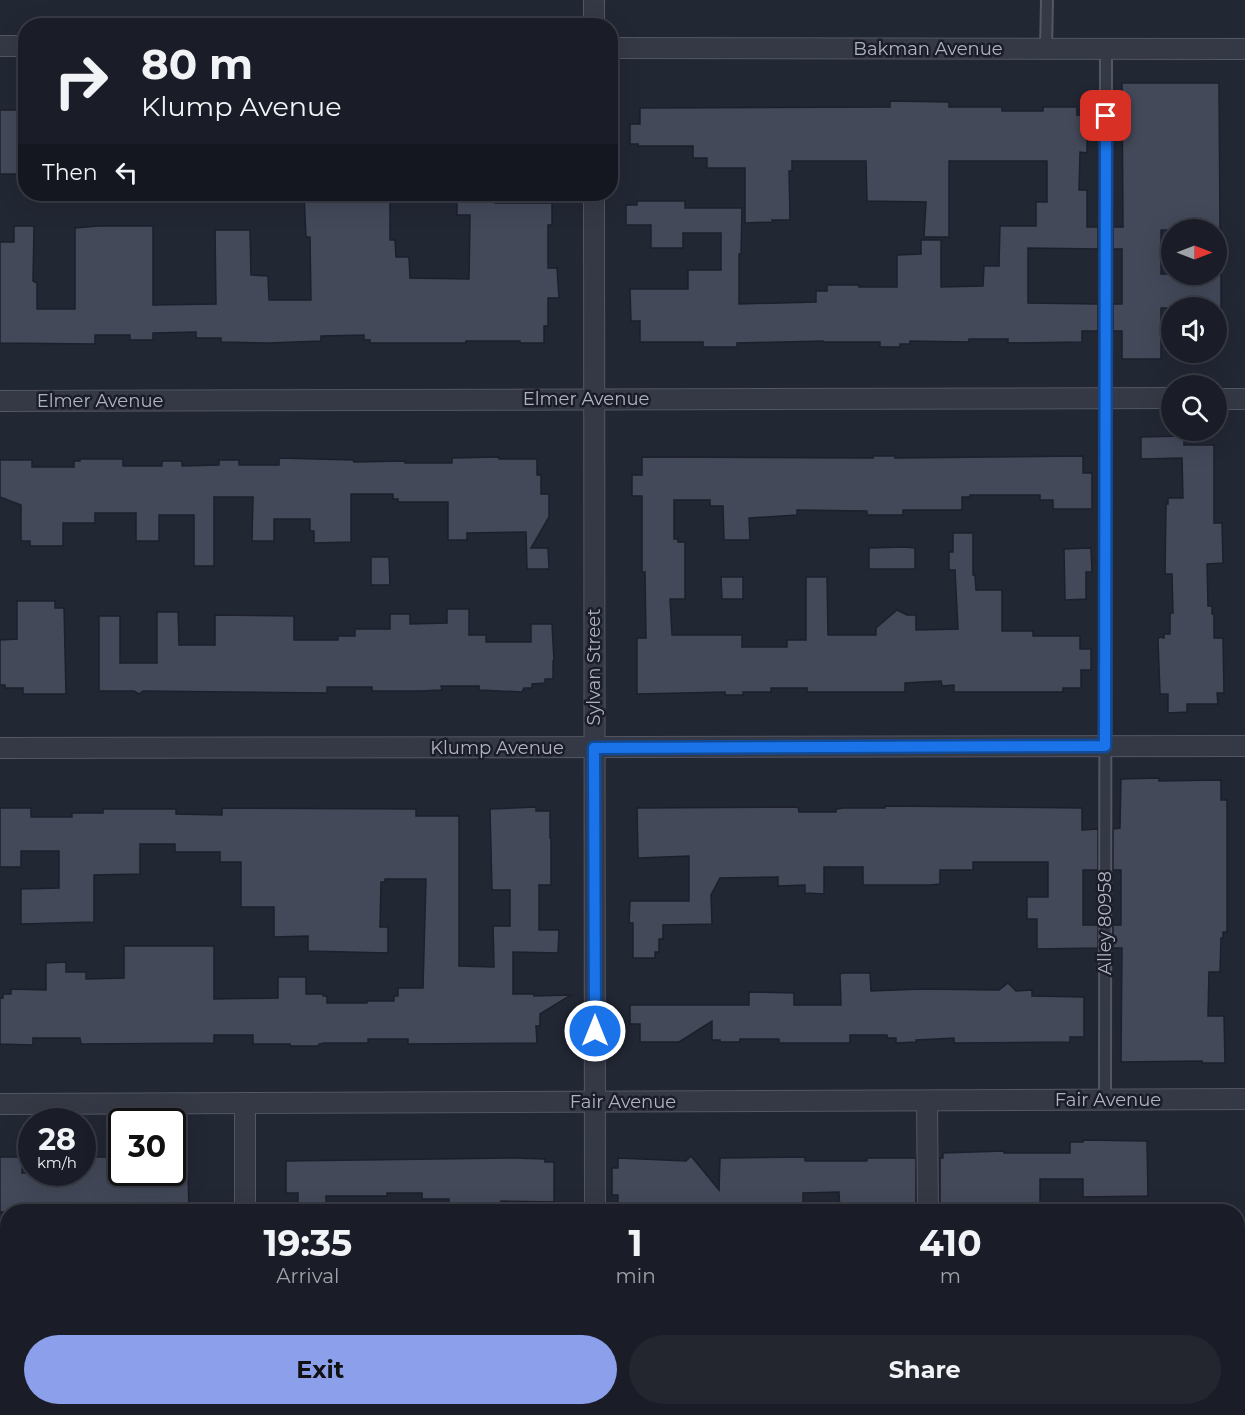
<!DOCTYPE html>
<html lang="en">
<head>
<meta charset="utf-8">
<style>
  :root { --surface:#1a1d27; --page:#23262f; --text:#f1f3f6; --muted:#9fa2a7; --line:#383b44; --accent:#8b9feb }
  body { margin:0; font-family:Montserrat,sans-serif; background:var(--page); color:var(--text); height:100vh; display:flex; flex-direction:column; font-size:22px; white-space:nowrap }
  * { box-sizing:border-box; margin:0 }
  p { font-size:20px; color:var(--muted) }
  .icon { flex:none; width:33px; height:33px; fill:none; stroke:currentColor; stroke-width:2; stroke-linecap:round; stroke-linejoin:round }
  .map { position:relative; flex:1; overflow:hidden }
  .sheet { position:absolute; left:0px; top:1204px; width:1245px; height:212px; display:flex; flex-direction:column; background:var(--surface); border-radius:24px 24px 0 0; box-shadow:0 6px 24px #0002,0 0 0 2px var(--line) }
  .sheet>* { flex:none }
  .guide { position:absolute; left:18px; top:18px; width:600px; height:183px; border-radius:24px; box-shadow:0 6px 24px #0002,0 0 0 2px var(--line); background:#1a1d27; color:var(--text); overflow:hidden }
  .needle { width:39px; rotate:90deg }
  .controls { position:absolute; left:1161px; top:219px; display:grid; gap:12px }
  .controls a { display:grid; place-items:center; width:66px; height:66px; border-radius:50%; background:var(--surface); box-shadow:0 6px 24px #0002,0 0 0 2px var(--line); font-size:30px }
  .speed { position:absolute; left:18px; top:1108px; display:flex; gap:12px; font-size:30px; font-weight:700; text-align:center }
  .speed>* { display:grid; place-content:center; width:78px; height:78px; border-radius:50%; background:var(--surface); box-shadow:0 6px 24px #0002,0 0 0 2px var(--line); line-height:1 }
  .speed small { font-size:15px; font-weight:400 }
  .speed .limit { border:3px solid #111; border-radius:9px; background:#fff; color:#111 }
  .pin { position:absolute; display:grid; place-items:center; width:51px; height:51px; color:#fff; margin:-26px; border-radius:12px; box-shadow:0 3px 9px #0006 }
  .me { position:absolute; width:66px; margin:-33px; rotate:0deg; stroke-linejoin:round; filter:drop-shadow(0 0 4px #0008) }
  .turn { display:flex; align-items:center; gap:21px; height:126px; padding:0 24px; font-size:27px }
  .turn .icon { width:78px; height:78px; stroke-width:2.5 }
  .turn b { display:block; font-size:42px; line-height:51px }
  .then { display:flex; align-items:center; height:57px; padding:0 24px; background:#0003; gap:12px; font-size:22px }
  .eta { display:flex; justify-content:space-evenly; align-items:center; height:102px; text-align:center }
  .eta b { font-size:36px; font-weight:700; line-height:42px }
  .cta { display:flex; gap:12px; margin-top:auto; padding:12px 24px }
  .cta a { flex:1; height:69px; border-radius:36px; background:var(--accent); color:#111; font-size:24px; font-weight:700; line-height:69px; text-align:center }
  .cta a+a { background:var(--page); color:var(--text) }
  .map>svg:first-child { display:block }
  .green { fill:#283639 }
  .building { fill:#434959; stroke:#1d202c; stroke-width:1.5 }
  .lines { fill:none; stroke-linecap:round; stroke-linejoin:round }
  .lane-casing { stroke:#535663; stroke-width:14 }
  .street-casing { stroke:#535663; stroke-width:22 }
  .lane { stroke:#353945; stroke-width:10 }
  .street { stroke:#353945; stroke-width:20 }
  .route-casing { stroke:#114b97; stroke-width:15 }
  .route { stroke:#1a73e8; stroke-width:10 }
  .labels { text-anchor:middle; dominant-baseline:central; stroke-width:5; stroke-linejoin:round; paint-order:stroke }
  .street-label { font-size:18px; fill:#b0b3c2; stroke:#1b1e29 }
</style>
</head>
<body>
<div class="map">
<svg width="1245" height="1415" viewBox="0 0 1245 1415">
  <rect width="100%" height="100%" fill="#222734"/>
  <path class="green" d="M 925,1408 L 1142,1408 L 1142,1409 L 1135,1415 L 918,1415 Z"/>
  <g class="building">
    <path d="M 1122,83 L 1219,83 L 1220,230 L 1161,230 L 1161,274 L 1221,274 L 1221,308 L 1161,308 L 1161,359 L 1122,359 L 1122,331 L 1113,331 L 1113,304 L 1122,304 L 1122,249 L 1113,249 L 1113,227 L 1123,227 Z"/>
    <path d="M 890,101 L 949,102 L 949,107 L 1002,107 L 1002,111 L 1043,111 L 1043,107 L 1077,107 L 1077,115 L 1087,115 L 1087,153 L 1080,152 L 1079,190 L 1087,190 L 1087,227 L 1098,227 L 1098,249 L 1028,248 L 1028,303 L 1098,304 L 1098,331 L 1082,331 L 1082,342 L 1008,343 L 1008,339 L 969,339 L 969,342 L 910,341 L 910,344 L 900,344 L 900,347 L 880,347 L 880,342 L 823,342 L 823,341 L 737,343 L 737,347 L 703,347 L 703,342 L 640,342 L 640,321 L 631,321 L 630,289 L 688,289 L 688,270 L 721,270 L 721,233 L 683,233 L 683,248 L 651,248 L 651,225 L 626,225 L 626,205 L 637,205 L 637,201 L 685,201 L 685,208 L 742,208 L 741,254 L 739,254 L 739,304 L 816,302 L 816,291 L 827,291 L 827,285 L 859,285 L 859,287 L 897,287 L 897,255 L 921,254 L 921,240 L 941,240 L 941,287 L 983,286 L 984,266 L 999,266 L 1000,226 L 1036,226 L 1036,202 L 1047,202 L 1047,161 L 949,161 L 949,237 L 924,237 L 926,202 L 867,201 L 866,161 L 792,161 L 792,171 L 789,171 L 790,220 L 772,220 L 773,222 L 745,223 L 745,168 L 707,168 L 707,158 L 693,158 L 693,146 L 638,146 L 638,144 L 630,144 L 630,124 L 640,124 L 640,108 L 890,107 Z"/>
    <path d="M 0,110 L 23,110 L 23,115 L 26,115 L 26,174 L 0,174 Z"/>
    <path d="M 304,194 L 390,194 L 390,240 L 395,240 L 396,257 L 409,257 L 410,278 L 469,279 L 470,215 L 457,215 L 457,194 L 495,194 L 495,203 L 552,203 L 552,225 L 548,225 L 548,268 L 557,268 L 559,298 L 548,298 L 548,326 L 544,326 L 544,343 L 520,343 L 520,341 L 466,341 L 466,343 L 370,343 L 370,340 L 364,340 L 364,335 L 321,336 L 321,341 L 268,343 L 221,342 L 221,338 L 196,338 L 196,332 L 153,333 L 153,340 L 130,340 L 130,335 L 95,335 L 95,344 L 0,343 L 0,242 L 14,242 L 14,226 L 34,226 L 33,281 L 37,283 L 37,309 L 75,309 L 75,228 L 98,226 L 153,226 L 153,305 L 216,304 L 215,230 L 250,230 L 251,275 L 268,276 L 269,300 L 311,300 L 310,237 L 306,237 Z"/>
    <path d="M 1184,436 L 1184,445 L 1214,445 L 1214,523 L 1222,523 L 1223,563 L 1207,564 L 1208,606 L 1212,606 L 1212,614 L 1214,614 L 1214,638 L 1223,638 L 1224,693 L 1217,693 L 1218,704 L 1187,704 L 1187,712 L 1168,713 L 1168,694 L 1160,694 L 1158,639 L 1160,637 L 1164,638 L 1164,634 L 1170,634 L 1170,613 L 1173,613 L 1172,574 L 1165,574 L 1166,504 L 1168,504 L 1168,498 L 1183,498 L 1182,458 L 1141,459 L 1141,437 Z"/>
    <path d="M 873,456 L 895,456 L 895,458 L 1083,456 L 1083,473 L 1092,473 L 1092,509 L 1053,509 L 1053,500 L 1040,500 L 1040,495 L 970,495 L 970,497 L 962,497 L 962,510 L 903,510 L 903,515 L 867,515 L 867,511 L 797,510 L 797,515 L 749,518 L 750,540 L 724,540 L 723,506 L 710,506 L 710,500 L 674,500 L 674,539 L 678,539 L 678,542 L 685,542 L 685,599 L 670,599 L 672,635 L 742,635 L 742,647 L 787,647 L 787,640 L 806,640 L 806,577 L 827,577 L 828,635 L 876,635 L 876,628 L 897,610 L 907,615 L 916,615 L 916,630 L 958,629 L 955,570 L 949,570 L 949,552 L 953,552 L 953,533 L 973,533 L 973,575 L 975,575 L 976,590 L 1002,590 L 1002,631 L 1033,631 L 1033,636 L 1080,636 L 1080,649 L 1091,649 L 1091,670 L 1081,670 L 1081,688 L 1063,688 L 1063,692 L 954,692 L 954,685 L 942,686 L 941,681 L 905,683 L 905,692 L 807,692 L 807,688 L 771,688 L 771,692 L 743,692 L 743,695 L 725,695 L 725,692 L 637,694 L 637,638 L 646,638 L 645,572 L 642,572 L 642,496 L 632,496 L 632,475 L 642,475 L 642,457 L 868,458 L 873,458 Z"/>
    <path d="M 499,457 L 499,459 L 537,459 L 537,475 L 541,475 L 541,494 L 549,494 L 549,517 L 531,548 L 548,548 L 549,569 L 527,569 L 526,532 L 467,533 L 467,540 L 448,540 L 448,502 L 398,502 L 398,499 L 393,499 L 393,494 L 351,494 L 351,542 L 314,543 L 314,531 L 310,531 L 310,519 L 274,519 L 274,541 L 252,541 L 253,497 L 214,497 L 214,566 L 194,566 L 194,515 L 159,515 L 159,541 L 136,541 L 136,513 L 95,513 L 95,523 L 63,523 L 63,546 L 30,546 L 30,541 L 21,541 L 21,505 L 0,497 L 0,460 L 32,460 L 32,467 L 74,467 L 74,461 L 80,461 L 80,459 L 123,459 L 123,466 L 162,466 L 162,461 L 182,461 L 182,466 L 219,465 L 219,460 L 239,460 L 239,465 L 279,465 L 279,458 L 353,460 L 354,462 L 405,461 L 405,463 L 452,463 L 452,458 Z"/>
    <path d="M 904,547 L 915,548 L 915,569 L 869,569 L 869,548 Z"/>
    <path d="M 1091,548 L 1092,572 L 1086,572 L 1086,599 L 1065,600 L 1064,549 Z"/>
    <path d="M 371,557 L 389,557 L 390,585 L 371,585 Z"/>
    <path d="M 721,577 L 743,577 L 743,599 L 722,599 Z"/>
    <path d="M 17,601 L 55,601 L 55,608 L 64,608 L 66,694 L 23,694 L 23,688 L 5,688 L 5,685 L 0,685 L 0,640 L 17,639 Z"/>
    <path d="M 447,609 L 469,609 L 469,635 L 486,635 L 486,642 L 531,642 L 531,624 L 552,624 L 554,661 L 553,661 L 553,679 L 545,679 L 545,683 L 532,684 L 532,688 L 524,688 L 522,692 L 479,690 L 479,686 L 441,686 L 442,690 L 420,691 L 372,691 L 372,687 L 327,687 L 327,693 L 143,691 L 139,694 L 134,691 L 99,691 L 99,616 L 120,616 L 120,663 L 157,663 L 157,612 L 178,612 L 179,645 L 215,645 L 215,615 L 294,616 L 294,640 L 338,640 L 338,636 L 355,636 L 355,629 L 390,629 L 390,614 L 410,614 L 410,624 L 447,623 Z"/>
    <path d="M 1159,778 L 1159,781 L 1221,780 L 1221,800 L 1227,800 L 1227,932 L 1223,932 L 1223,938 L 1221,938 L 1220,972 L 1209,972 L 1208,1016 L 1224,1016 L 1225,1063 L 1202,1063 L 1202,1061 L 1121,1062 L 1122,948 L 1113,948 L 1113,925 L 1121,925 L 1121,870 L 1113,870 L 1113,829 L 1120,828 L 1121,779 Z"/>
    <path d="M 885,806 L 1082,808 L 1082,830 L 1098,829 L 1098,870 L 1083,870 L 1083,925 L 1098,925 L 1098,948 L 1037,949 L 1037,919 L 1027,919 L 1027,897 L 1048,897 L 1048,862 L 973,862 L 973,870 L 940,870 L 940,884 L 930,885 L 863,885 L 863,867 L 824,867 L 824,894 L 805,893 L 805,885 L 778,886 L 778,877 L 720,878 L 711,895 L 712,924 L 663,925 L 663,939 L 659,939 L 659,952 L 655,952 L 655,958 L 633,958 L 633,923 L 629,923 L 630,901 L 689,901 L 689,856 L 638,858 L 637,808 L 798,807 L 799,812 L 836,812 L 836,809 L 843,808 L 885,808 Z"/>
    <path d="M 536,807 L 536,811 L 550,811 L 550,838 L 551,838 L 551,885 L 539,885 L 539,930 L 559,930 L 558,953 L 513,952 L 513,994 L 534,994 L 534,996 L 571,995 L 540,1014 L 540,1026 L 536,1026 L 537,1043 L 408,1044 L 408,1039 L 368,1039 L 368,1043 L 324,1043 L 319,1044 L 319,1046 L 290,1046 L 290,1044 L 253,1044 L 253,1035 L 214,1035 L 214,1043 L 81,1044 L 80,1038 L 33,1038 L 33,1045 L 0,1044 L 0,998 L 3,998 L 3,994 L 11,994 L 11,989 L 46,990 L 46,963 L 66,962 L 66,972 L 86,972 L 86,979 L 124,978 L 124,946 L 214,946 L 214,999 L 278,998 L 278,977 L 306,977 L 306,994 L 323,994 L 323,996 L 327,996 L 327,1003 L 367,1003 L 367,1001 L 394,1001 L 394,996 L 398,996 L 398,988 L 423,988 L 426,879 L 385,879 L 385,882 L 381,882 L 380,927 L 388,927 L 388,953 L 308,951 L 308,936 L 274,937 L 274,907 L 241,907 L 241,862 L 220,862 L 220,852 L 175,852 L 175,844 L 140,844 L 140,874 L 94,875 L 94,922 L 21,924 L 21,889 L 59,888 L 59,851 L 21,851 L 21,867 L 0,867 L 0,808 L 31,808 L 31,817 L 72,817 L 72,813 L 103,813 L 103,809 L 176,809 L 176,814 L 222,815 L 222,808 L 416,809 L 416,816 L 459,816 L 459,966 L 494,967 L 493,926 L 510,926 L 510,890 L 492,890 L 490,809 Z"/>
    <path d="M 843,973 L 870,973 L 871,991 L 923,989 L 999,990 L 1008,983 L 1016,991 L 1032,990 L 1032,996 L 1084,997 L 1084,1037 L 1070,1037 L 1070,1042 L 954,1043 L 954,1038 L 916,1040 L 916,1042 L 896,1043 L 896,1038 L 887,1038 L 887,1035 L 850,1035 L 850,1043 L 779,1043 L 779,1039 L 740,1039 L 740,1042 L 720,1042 L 720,1040 L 712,1040 L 712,1021 L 679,1042 L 640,1042 L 640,1024 L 630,1024 L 630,1005 L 749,1005 L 749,992 L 794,993 L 794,1005 L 841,1005 L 840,974 Z"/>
    <path d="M 1083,1140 L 1147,1141 L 1148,1196 L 1083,1197 L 1083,1179 L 1040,1179 L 1040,1206 L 940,1206 L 940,1158 L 943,1158 L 943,1153 L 1004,1151 L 1004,1153 L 1070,1153 L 1070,1142 L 1083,1142 Z"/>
    <path d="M 691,1156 L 719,1190 L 720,1158 L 805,1157 L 805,1161 L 867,1161 L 867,1158 L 916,1158 L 916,1206 L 910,1206 L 910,1212 L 840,1212 L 839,1192 L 803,1193 L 803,1209 L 785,1209 L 785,1212 L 718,1212 L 718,1207 L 647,1207 L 647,1212 L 627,1212 L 627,1209 L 618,1209 L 618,1195 L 612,1195 L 612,1168 L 618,1168 L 618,1158 L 686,1161 Z"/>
    <path d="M 0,1157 L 22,1157 L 22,1173 L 82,1173 L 82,1157 L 122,1157 L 122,1173 L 188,1174 L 189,1212 L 74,1212 L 74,1209 L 23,1209 L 23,1212 L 0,1212 Z"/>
    <path d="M 515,1158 L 545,1159 L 545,1162 L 554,1162 L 554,1202 L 501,1201 L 501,1207 L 449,1207 L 449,1199 L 422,1199 L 422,1193 L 387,1193 L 387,1196 L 326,1196 L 326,1208 L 298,1208 L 298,1193 L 286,1193 L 286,1161 Z"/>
  </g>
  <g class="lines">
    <defs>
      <g id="lane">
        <path d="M 1046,49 L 1047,0"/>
        <path d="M 1105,1100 L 1106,50"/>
      </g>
      <g id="street">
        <path d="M 594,0 L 594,26"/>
        <path d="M 0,46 L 26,46"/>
        <path d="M 610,48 L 1245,49"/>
        <path d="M 594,194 L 595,1212"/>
        <path d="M 1216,399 L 1245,399"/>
        <path d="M 0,401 L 1172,398"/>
        <path d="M 0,748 L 1245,746"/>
        <path d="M 927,1101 L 928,1212"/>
        <path d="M 0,1104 L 1245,1099"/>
        <path d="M 245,1212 L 245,1103"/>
        <path d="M 596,1408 L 596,1415"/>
        <path d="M 812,1408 L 812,1415"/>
        <path d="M 245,1415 L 245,1408"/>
      </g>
    </defs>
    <use href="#lane" class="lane-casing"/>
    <use href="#street" class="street-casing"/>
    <use href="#lane" class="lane"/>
    <use href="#street" class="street"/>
  </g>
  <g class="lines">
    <defs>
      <path id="route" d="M 595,1031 L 594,748 L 1105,746 L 1106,116"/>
    </defs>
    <use href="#route" class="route-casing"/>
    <use href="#route" class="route"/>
  </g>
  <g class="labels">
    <g class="street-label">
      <text x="928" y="49">Bakman Avenue</text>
      <text x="586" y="399">Elmer Avenue</text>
      <text x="100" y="401">Elmer Avenue</text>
      <text transform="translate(594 667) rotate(-90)">Sylvan Street</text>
      <text x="497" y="748">Klump Avenue</text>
      <text transform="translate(1105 923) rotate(-90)">Alley 80958</text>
      <text x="1108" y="1100">Fair Avenue</text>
      <text x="623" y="1102">Fair Avenue</text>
    </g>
  </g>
</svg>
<div class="controls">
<a><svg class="needle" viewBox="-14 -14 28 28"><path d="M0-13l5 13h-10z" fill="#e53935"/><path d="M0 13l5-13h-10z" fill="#9fa2a7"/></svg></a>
<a><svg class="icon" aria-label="sound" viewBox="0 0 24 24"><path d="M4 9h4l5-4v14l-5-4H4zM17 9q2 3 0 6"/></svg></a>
<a><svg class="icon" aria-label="search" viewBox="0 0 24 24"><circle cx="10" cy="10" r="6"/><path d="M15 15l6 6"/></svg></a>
</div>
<div class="speed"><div>28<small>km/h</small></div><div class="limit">30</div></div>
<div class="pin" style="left:1106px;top:116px;background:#d93025"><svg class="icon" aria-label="arrive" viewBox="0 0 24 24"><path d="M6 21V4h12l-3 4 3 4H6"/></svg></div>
<svg class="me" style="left:595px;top:1031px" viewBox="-20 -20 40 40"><circle r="17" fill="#1a73e8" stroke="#fff" stroke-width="3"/><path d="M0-11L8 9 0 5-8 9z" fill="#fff"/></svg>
<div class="guide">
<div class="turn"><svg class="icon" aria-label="right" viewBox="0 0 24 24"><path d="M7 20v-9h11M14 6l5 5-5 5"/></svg><div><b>80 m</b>Klump Avenue</div></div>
<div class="then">Then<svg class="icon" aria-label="left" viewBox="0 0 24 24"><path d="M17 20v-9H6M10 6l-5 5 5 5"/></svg></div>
</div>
<section class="sheet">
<div class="eta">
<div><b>19:35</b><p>Arrival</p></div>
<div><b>1</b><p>min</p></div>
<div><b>410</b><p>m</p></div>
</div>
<div class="cta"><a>Exit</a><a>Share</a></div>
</section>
</div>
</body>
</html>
